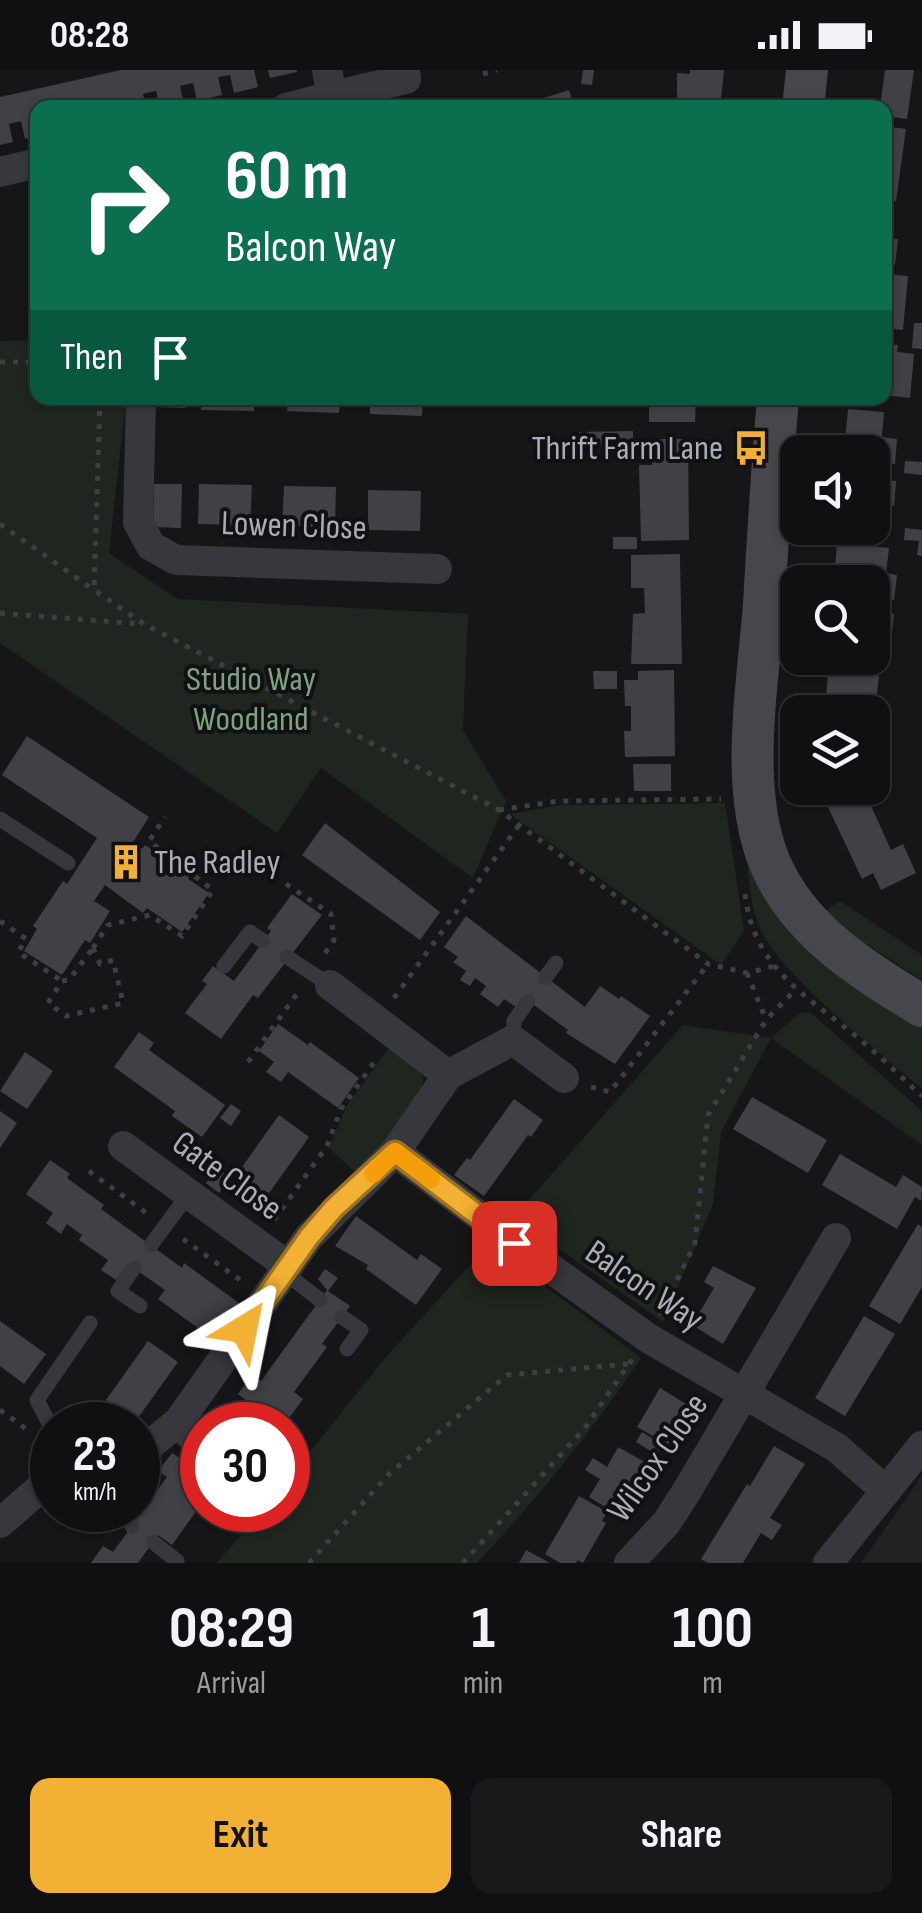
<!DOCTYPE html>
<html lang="en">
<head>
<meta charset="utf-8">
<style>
  :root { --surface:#101012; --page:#19191b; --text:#f1f3f6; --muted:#9c9d9f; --line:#303032; --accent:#f2b134 }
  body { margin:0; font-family:"Sofia Sans Condensed",sans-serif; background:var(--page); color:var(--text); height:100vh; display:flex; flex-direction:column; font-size:38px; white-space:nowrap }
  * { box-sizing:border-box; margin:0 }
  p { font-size:32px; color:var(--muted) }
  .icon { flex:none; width:55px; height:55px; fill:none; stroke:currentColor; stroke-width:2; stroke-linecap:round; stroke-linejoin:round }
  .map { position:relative; height:1493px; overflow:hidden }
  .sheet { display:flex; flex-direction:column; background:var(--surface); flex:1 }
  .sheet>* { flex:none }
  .banner { position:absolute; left:30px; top:30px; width:862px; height:305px; border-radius:20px; box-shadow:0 2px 8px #0004,0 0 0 2px var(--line); background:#0b6e4f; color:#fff; overflow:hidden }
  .controls { position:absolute; left:780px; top:365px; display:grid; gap:20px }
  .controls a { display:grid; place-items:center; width:110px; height:110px; border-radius:20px; background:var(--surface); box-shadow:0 2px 8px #0004,0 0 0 2px var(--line); font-size:50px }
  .speed { position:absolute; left:30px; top:1332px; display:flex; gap:20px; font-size:50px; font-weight:700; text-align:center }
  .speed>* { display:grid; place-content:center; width:130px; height:130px; border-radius:50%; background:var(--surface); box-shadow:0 2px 8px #0004,0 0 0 2px var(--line); line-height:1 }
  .speed small { font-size:25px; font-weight:400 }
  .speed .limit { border:15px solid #d22; background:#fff; color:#111 }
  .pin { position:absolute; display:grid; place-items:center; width:85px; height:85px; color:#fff; margin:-42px; border-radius:20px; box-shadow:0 5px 15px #0006 }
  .me { position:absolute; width:110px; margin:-55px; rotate:35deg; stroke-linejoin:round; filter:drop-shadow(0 0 8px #0008) }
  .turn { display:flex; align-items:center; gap:35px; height:210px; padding:0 30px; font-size:45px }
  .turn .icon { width:130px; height:130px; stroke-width:2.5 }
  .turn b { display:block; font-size:70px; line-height:85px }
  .then { display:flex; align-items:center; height:95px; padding:0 30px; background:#0003; gap:20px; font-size:38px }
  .eta { display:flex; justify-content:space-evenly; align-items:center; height:170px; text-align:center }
  .eta b { font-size:60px; font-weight:700; line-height:70px }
  .cta { display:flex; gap:20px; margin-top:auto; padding:20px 30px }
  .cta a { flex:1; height:115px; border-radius:20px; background:var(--accent); color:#111; font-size:40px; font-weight:700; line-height:115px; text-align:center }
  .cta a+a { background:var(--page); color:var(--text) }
  .status { display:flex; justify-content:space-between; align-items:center; height:70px; padding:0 50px; background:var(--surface); direction:ltr }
  .status svg { height:28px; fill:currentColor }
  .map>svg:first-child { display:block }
  .built { fill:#222225 }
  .green { fill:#1e261f }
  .building { fill:#404145 }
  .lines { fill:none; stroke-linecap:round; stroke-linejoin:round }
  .path { stroke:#3d3f44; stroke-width:5; stroke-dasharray:5 8; stroke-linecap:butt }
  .lane { stroke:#37383d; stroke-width:15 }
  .street { stroke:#37383d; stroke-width:30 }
  .secondary { stroke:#45474d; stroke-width:42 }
  .route-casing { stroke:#9d7322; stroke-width:25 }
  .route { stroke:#f2b134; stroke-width:18 }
  .slow { stroke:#f59e0b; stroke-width:18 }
  .labels { text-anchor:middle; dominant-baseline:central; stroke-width:8; stroke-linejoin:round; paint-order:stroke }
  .poi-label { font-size:35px; fill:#a8adb8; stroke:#111113; text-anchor:end }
  .street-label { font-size:35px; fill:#a8adb8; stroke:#111113 }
  .park-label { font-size:35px; fill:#7fa381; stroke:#111113 }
</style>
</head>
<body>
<div class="status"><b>08:28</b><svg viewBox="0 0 49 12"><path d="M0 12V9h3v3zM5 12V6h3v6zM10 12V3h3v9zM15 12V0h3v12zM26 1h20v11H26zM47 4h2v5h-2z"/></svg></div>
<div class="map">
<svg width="922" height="1493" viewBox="0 0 922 1493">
  <rect width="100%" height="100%" fill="#161618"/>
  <path class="built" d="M 922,1406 L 922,1493 L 861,1493 Z"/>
  <g class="green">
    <path d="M 37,270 L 38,328 L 126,328 L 109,483 L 177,529 L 468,544 L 463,660 L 506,731 L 473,808 L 321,698 L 277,763 L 0,573 L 0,271 Z"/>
    <path d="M 725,733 L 744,861 L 721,895 L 510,744 L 560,735 Z"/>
    <path d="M 745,771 L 922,953 L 922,1019 C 879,981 771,900 756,848 C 749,825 748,796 745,771 Z"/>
    <path d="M 840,831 L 922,885 L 922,910 L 849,863 L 826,840 Z"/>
    <path d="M 810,942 L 922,1041 L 922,1075 L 771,968 L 721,1062 L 713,1134 L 663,1252 L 514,1147 L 683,955 L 771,968 L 800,943 Z"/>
    <path d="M 391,975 L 422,1003 L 423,1013 L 419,1025 L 372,1088 L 354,1101 L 329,1078 L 346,1037 Z"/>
    <path d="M 489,1174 L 641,1288 C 592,1361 538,1428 477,1493 L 217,1493 L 262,1440 L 288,1440 L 288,1409 L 385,1288 Z"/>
  </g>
  <g class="building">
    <path d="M 121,0 L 254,0 L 258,17 L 234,23 L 230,5 L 218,7 L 222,25 L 197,31 L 193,13 L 180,16 L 184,34 L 167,38 L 160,38 L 156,21 L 143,24 L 146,38 L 96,38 L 96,35 L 38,38 L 38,66 L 25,69 L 21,51 L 9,54 L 13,72 L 0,75 L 0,27 Z"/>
    <path d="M 268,0 L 297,0 L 297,2 L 270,8 Z"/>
    <path d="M 583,0 L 594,0 L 592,15 L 581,14 Z"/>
    <path d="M 690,0 L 724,0 L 720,38 L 677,38 L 677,3 L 690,4 Z"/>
    <path d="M 885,0 L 914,0 L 907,49 L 885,46 L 885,38 L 880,38 Z"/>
    <path d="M 569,20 L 575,38 L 516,38 L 516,37 Z"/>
    <path d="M 885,56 L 906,59 L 896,131 L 885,130 Z"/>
    <path d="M 885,168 L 898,169 L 895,195 L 885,194 Z"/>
    <path d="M 885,204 L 908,206 L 903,260 L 885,258 Z"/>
    <path d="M 914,253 L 922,253 L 922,279 L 912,278 Z"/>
    <path d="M 885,274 L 898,275 L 897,282 L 914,284 L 910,328 L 885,325 Z"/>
    <path d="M 155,328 L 185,328 L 185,338 L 155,337 Z"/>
    <path d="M 202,328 L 254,328 L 254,341 L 201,340 Z"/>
    <path d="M 288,328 L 340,328 L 339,343 L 287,341 Z"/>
    <path d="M 370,328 L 423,328 L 422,346 L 370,344 Z"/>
    <path d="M 649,328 L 696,328 L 695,352 L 649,352 Z"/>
    <path d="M 848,339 L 884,342 L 882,367 L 897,369 L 895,394 L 872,392 L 872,382 L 844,382 Z"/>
    <path d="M 633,361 L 633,375 L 579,376 L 579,362 Z"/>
    <path d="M 651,369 L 688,369 L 689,470 L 641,471 L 639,395 L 652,395 Z"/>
    <path d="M 905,391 L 922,392 L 922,405 L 904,403 Z"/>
    <path d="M 872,409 L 896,411 L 894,436 L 877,435 L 875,455 L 872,455 Z"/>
    <path d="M 154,414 L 182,414 L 181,458 L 153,457 Z"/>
    <path d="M 199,414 L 252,415 L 250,455 L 198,454 Z"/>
    <path d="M 284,416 L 336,417 L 335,457 L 282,456 Z"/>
    <path d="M 368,420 L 421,421 L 420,461 L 368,460 Z"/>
    <path d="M 905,458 L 922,460 L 922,486 L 917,485 L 919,471 L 904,470 Z"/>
    <rect x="613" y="467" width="24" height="12"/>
    <path d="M 837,473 L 889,478 L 886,503 L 897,505 L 894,530 L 872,528 L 872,512 L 834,512 Z"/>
    <path d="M 680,484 L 682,594 L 631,594 L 633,544 L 645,543 L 644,518 L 631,518 L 631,485 Z"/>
    <path d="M 872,542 L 894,544 L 889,595 L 834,590 L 834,588 L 872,588 Z"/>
    <path d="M 674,600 L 675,686 L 625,687 L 624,661 L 631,661 L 631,636 L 625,636 L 624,610 L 638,610 L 638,601 Z"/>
    <path d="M 593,601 L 617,601 L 617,619 L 594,619 Z"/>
    <path d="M 828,602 L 879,606 L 876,632 L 863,631 L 862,642 L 825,642 Z"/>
    <path d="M 27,666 L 149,747 L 133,772 L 142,779 L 145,775 L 190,805 L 188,809 L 209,823 L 182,862 L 147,838 L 143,843 L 105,815 L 94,831 L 110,841 L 90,873 L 85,870 L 62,905 L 24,881 L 37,859 L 33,856 L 63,811 L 67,814 L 97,768 L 2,705 Z"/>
    <path d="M 633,694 L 671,694 L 671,721 L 634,721 Z"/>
    <path d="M 819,718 L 863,718 L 891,780 L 903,774 L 916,803 L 881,820 L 873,803 L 862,809 Z"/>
    <path d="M 325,753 L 440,842 L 420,870 L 302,785 Z"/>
    <path d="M 292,824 L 322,845 L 258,928 L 253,925 L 221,969 L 185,943 L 207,914 L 202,911 L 213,896 L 234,911 L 271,861 L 267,858 Z"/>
    <path d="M 466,846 L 585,937 L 600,916 L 619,929 L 621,926 L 650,946 L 615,994 L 566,963 L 568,960 L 523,927 L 516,937 L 504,929 L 498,937 L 480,924 L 486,916 L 475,908 L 470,916 L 460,910 L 466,901 L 453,892 L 458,887 L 444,877 Z"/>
    <path d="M 278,954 L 308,975 L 310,972 L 359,1008 L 338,1038 L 288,1002 L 281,1012 L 266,1002 L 274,992 L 259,981 Z"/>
    <path d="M 139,962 L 154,973 L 149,980 L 225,1035 L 202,1067 L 172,1046 L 175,1041 L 114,997 Z"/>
    <path d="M 25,982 L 53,1001 L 27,1039 L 0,1021 Z"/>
    <path d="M 752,1027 L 827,1070 L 808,1103 L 733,1059 Z"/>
    <path d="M 514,1029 L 543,1050 L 531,1067 L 528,1065 L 484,1126 L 454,1105 L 467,1088 L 470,1090 Z"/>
    <path d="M 231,1034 L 241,1041 L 231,1056 L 220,1048 Z"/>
    <path d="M 0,1041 L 17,1053 L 0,1078 Z"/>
    <path d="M 279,1045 L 309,1067 L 267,1126 L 237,1104 Z"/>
    <path d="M 840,1084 L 896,1117 L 903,1105 L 922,1117 L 921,1131 L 915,1127 L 897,1159 L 822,1115 Z"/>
    <path d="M 50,1090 L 70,1104 L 67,1108 L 104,1135 L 101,1139 L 182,1198 L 184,1193 L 239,1233 L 213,1269 L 158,1229 L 165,1220 L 128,1194 L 116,1210 L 101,1200 L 108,1190 L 79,1170 L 82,1165 L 67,1154 L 61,1164 L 46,1153 L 53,1143 L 26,1124 Z"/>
    <path d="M 217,1098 L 231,1107 L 219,1123 L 206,1113 Z"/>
    <path d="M 356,1146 L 417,1190 L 421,1184 L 442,1199 L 416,1235 L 366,1199 L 368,1195 L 335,1176 Z"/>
    <path d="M 918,1154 L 922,1157 L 922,1217 L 900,1254 L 869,1236 Z"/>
    <path d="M 713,1196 L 756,1218 L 723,1274 L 692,1255 L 714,1218 L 704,1212 Z"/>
    <path d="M 325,1199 L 338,1208 L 328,1221 L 350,1236 L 322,1274 L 327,1277 L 294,1322 L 303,1329 L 284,1355 L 230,1355 L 247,1331 L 238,1324 L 252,1305 L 261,1311 L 327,1220 L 318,1209 Z"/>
    <path d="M 864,1246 L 895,1264 L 845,1346 L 815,1328 Z"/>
    <path d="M 0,1251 L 46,1284 L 24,1314 L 0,1296 Z"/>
    <path d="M 148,1271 L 178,1292 L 135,1352 L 106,1330 Z"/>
    <path d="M 660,1318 L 691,1337 L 669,1375 L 637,1357 Z"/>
    <path d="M 642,1362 L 663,1375 L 657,1385 L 636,1372 Z"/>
    <path d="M 774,1376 L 805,1394 L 770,1448 L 782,1455 L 772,1470 L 761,1463 L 743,1493 L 708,1493 L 701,1489 L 747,1414 L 750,1416 Z"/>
    <path d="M 618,1377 L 650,1395 L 627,1435 L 619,1430 L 612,1441 L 589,1427 L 600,1409 L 585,1400 L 593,1388 L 607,1397 Z"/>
    <path d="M 186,1381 L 202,1393 L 202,1433 L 172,1475 L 158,1465 L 138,1493 L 91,1493 L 103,1476 L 113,1482 L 143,1441 L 138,1438 L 138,1430 L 147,1416 L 156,1422 L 167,1407 L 158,1401 L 172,1383 L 181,1389 Z"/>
    <path d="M 579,1426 L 607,1442 L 602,1451 L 606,1453 L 583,1493 L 578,1490 L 576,1493 L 560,1493 L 545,1484 Z"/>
    <path d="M 526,1480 L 550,1493 L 519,1493 Z"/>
  </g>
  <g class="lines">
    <g class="path">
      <path d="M 483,4 L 497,0"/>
      <path d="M 0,292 L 38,292"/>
      <path d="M 100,328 L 94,520 L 144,554 L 499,740 L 708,894 L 747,903 L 775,896"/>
      <path d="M 0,454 L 94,520"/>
      <path d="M 0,543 L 141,554"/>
      <path d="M 499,740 L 559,731 L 721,729"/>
      <path d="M 286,814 L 331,844 L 334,870 L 322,888"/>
      <path d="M 745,824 C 753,894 800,922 851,962 C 876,982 899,1005 922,1026"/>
      <path d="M 0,851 L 26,869 L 18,882 L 62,911"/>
      <path d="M 93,878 L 108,855 L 150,845 L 182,866 L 213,820 L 149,771 L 165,747"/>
      <path d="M 93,878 L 100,894 L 113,890 L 123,933 L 66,946 L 48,933 L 62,911 L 69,910 Z"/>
      <path d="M 747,903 L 766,950"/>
      <path d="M 394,928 L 519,755"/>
      <path d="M 248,992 L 301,918"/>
      <path d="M 591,1017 L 610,1022 L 708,894"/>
      <path d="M 89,1101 L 149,1145"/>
      <path d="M 274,1150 L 327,1076 L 341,1039 L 378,987"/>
      <path d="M 183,1169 L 243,1212"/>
      <path d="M 660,1245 L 695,1173 L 708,1045 L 766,950 L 795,920"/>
      <path d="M 0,1340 L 29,1361"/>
      <path d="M 309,1493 L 389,1404 L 507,1305 L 628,1294"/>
      <path d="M 463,1493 L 584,1359 L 633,1288"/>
    </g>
    <g class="lane">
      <path d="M 0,749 L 68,793"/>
      <path d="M 287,887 L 330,915"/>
      <path d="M 224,896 L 250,862 L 263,871"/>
      <path d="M 545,908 L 556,893"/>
      <path d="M 513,970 L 514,951 L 528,931"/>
      <path d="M 151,1175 L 188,1125"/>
      <path d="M 134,1198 L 118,1221 L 140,1236"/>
      <path d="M 284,1202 L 320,1230"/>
      <path d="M 342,1247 L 361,1260 L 347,1279"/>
      <path d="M 172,1358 L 202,1386"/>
      <path d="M 52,1359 L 37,1330 L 90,1253"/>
      <path d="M 124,1440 L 132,1456"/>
      <path d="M 153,1472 L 177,1491"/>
    </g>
    <g class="street">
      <path d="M 332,26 L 406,9 L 405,0"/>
      <path d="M 286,38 L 332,26 L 327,0"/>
      <path d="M 0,102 L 38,93"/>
      <path d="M 141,328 L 138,452 L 151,476 L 176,490 L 437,499"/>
      <path d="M 330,915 L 448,1005 L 395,1082 L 515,1173 L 648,1268 L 837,1378 L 886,1421"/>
      <path d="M 448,1005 L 513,970 L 564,1008"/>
      <path d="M 123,1076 L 288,1196"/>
      <path d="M 138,1385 L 179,1351 L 309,1167 L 395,1082"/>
      <path d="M 0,1453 L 37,1421 L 52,1415"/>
      <path d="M 629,1493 L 667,1452 L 688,1419 L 836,1168"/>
      <path d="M 828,1493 L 922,1376"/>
    </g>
    <g class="secondary">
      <path d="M 803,38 L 807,0"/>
      <path d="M 778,328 C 772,396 768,465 764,534 C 758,617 736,730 776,806 C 808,867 865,901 922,936"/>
    </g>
  </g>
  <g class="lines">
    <defs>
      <path id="route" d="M 244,1259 L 309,1167 L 334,1138 L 395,1082 L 514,1173"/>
    </defs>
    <use href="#route" class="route-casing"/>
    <use href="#route" class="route"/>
    <path class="slow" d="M 373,1104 L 395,1082 L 431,1109"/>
  </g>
  <defs>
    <symbol id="bus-bare" viewBox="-9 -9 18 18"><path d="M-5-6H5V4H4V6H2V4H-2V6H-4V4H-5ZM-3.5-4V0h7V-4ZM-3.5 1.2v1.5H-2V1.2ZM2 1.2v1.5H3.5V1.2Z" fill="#f2b134" stroke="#111113" stroke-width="2.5" paint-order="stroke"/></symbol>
    <symbol id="building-bare" viewBox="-9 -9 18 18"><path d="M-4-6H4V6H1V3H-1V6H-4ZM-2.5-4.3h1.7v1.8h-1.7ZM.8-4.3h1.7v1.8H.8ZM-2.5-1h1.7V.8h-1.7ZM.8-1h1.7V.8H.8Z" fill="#f2b134" stroke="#111113" stroke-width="2.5" paint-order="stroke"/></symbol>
  </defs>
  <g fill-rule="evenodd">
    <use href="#bus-bare" x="726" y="353" width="50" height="50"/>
    <use href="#building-bare" x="101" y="767" width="50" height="50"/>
  </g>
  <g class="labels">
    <g class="poi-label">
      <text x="723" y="378">Thrift Farm Lane</text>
      <text x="154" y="792" text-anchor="start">The Radley</text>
    </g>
    <g class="street-label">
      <text transform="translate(294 456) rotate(2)">Lowen Close</text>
      <text transform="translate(227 1106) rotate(36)">Gate Close</text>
      <text transform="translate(644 1216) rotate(34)">Balcon Way</text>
      <text transform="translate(658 1388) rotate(-55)">Wilcox Close</text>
    </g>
    <g class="park-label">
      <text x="251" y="609">Studio Way<tspan x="251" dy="40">Woodland</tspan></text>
    </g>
  </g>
</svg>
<div class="controls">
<a><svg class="icon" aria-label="sound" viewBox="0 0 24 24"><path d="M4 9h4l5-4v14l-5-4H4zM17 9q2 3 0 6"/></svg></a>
<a><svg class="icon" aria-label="search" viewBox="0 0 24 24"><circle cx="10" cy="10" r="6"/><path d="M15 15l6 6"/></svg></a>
<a><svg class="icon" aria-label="layers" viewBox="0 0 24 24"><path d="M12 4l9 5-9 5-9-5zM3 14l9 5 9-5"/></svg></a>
</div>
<div class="speed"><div>23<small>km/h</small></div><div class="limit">30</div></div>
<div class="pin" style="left:514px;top:1173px;background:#d93025"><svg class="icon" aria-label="arrive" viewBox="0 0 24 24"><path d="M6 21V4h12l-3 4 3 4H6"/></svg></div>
<svg class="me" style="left:244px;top:1259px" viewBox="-20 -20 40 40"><path d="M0-17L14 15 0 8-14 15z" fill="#f2b134" stroke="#fff" stroke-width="4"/></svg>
<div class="banner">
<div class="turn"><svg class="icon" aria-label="right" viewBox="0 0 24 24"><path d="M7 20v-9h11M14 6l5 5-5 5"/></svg><div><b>60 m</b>Balcon Way</div></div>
<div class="then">Then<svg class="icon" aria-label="arrive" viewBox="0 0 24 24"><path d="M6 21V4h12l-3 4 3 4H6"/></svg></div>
</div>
</div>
<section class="sheet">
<div class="eta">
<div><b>08:29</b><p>Arrival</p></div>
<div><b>1</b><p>min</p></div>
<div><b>100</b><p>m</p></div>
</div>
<div class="cta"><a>Exit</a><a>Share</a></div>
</section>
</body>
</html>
